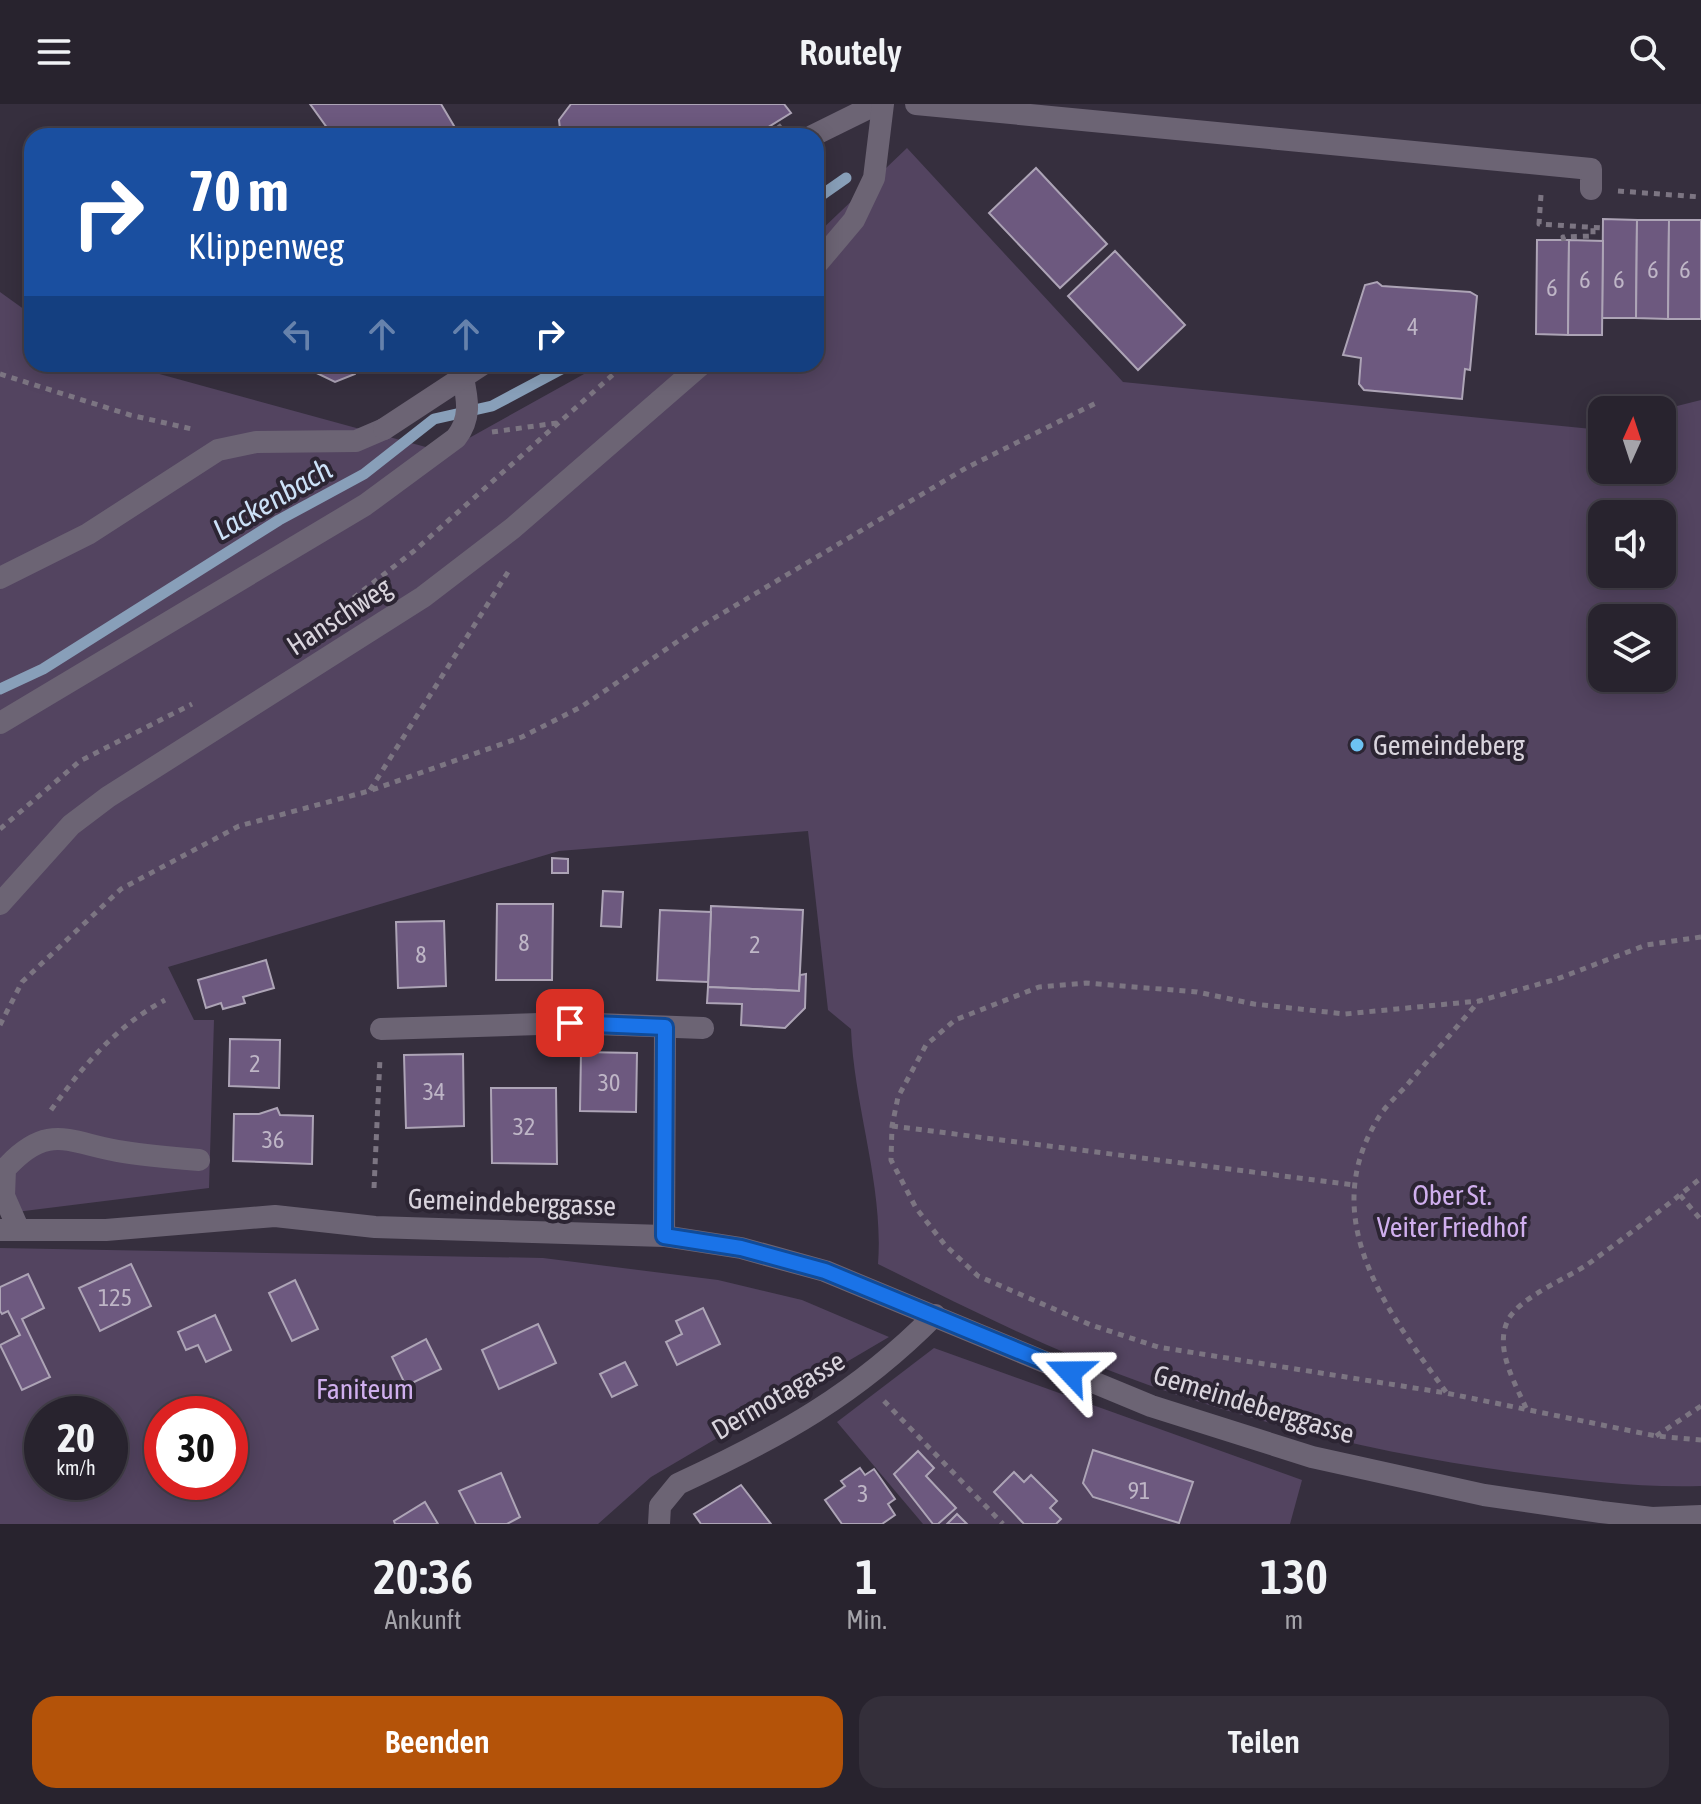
<!DOCTYPE html>
<html lang="de">
<head>
<meta charset="utf-8">
<style>
  :root { --surface:#28232e; --page:#342f3a; --text:#f1f3f6; --muted:#a5a4aa; --line:#44404a; --accent:#b45309 }
  body { margin:0; font-family:"Asap Condensed",sans-serif; background:var(--page); color:var(--text); height:100vh; display:flex; flex-direction:column; font-size:30px; white-space:nowrap }
  * { box-sizing:border-box; margin:0 }
  p { font-size:26px; color:var(--muted) }
  .icon { flex:none; width:44px; height:44px; fill:none; stroke:currentColor; stroke-width:2; stroke-linecap:round; stroke-linejoin:round }
  .map { position:relative; height:1420px; overflow:hidden }
  .details { display:flex; flex-direction:column; background:var(--surface); flex:1 }
  .details>* { flex:none }
  .hud { position:absolute; left:24px; top:24px; width:800px; height:244px; border-radius:24px; box-shadow:0 4px 20px #0003,0 0 0 2px var(--line); background:#1a4fa0; color:#fff; overflow:hidden }
  .needle { width:52px; rotate:3deg }
  .fabs { position:absolute; left:1588px; top:292px; display:grid; gap:16px }
  .fabs a { display:grid; place-items:center; width:88px; height:88px; border-radius:16px; background:var(--surface); box-shadow:0 4px 20px #0003,0 0 0 2px var(--line); font-size:40px }
  .speed { position:absolute; left:24px; top:1292px; display:flex; gap:16px; font-size:40px; font-weight:700; text-align:center }
  .speed>* { display:grid; place-content:center; width:104px; height:104px; border-radius:50%; background:var(--surface); box-shadow:0 4px 20px #0003,0 0 0 2px var(--line); line-height:1 }
  .speed small { font-size:20px; font-weight:400 }
  .speed .limit { border:12px solid #d22; background:#fff; color:#111 }
  .pin { position:absolute; display:grid; place-items:center; width:68px; height:68px; color:#fff; margin:-34px; border-radius:16px; box-shadow:0 4px 12px #0006 }
  .me { position:absolute; width:88px; margin:-44px; rotate:293deg; stroke-linejoin:round; filter:drop-shadow(0 0 6px #0008) }
  .turn { display:flex; align-items:center; gap:28px; height:168px; padding:0 32px; font-size:36px }
  .turn .icon { width:104px; height:104px; stroke-width:2.5 }
  .turn b { display:block; font-size:56px; line-height:68px }
  .lanes { display:flex; align-items:center; height:76px; padding:0 32px; background:#0003; justify-content:center; gap:40px; direction:ltr }
  .lanes .off { opacity:.35 }
  .eta { display:flex; justify-content:space-evenly; align-items:center; height:136px; text-align:center }
  .eta b { font-size:48px; font-weight:600; line-height:56px }
  .action { display:flex; gap:16px; margin-top:auto; padding:16px 32px }
  .action a { flex:1; height:92px; border-radius:24px; background:var(--accent); color:#fff; font-size:32px; font-weight:600; line-height:92px; text-align:center }
  .action a+a { background:var(--page); color:var(--text) }
  header { display:flex; justify-content:space-between; align-items:center; height:104px; padding:0 32px; background:var(--surface); font-size:36px; font-weight:600 }
  .map>svg:first-child { display:block }
  .green { fill:#534460; fill-rule:evenodd }
  .lines { fill:none; stroke-linecap:round; stroke-linejoin:round }
  .stream { stroke:#889fb9; stroke-width:11 }
  .building { fill:#6d597f; stroke:#ada4b6; stroke-width:2 }
  .path { stroke:#7c7582; stroke-width:5; stroke-dasharray:6 6; stroke-linecap:butt }
  .service { stroke:#6c6474; stroke-width:22 }
  .minor { stroke:#6c6474; stroke-width:22 }
  .route-casing { stroke:#114b97; stroke-width:20 }
  .route { stroke:#1a73e8; stroke-width:14 }
  .poi-dot { fill:#6dc2f3; stroke:#2c2533; stroke-width:3 }
  .labels { text-anchor:middle; dominant-baseline:central; stroke-width:8; stroke-linejoin:round; paint-order:stroke }
  .number-label { font-size:24px; fill:#beb5c6 }
  .street-label { font-size:28px; fill:#d9d4dd; stroke:#2c2533 }
  .poi-label { font-size:28px; fill:#d9d4dd; stroke:#2c2533; text-anchor:start }
  .park-label { font-size:28px; fill:#d0afee; stroke:#2c2533 }
  .water-label { font-size:30px; font-style:italic; fill:#cce1f7; stroke:#2c2533 }
</style>
</head>
<body>
<header><svg class="icon" aria-label="menu" viewBox="0 0 24 24"><path d="M4 6h16M4 12h16M4 18h16"/></svg>Routely<svg class="icon" aria-label="search" viewBox="0 0 24 24"><circle cx="10" cy="10" r="6"/><path d="M15 15l6 6"/></svg></header>
<div class="map">
<svg width="1701" height="1420" viewBox="0 0 1701 1420">
  <rect width="100%" height="100%" fill="#362f3e"/>
  <g class="green">
    <path d="M 907,44 L 1123,278 L 1602,326 L 1602,366 L 1662,366 L 1661,306 L 1701,296 L 1701,1382 C 1639,1384 1575,1376 1514,1368 C 1364,1348 1215,1310 1075,1253 C 1008,1225 943,1192 878,1160 C 884,1082 854,1003 851,925 L 828,906 L 808,727 L 559,747 L 168,863 L 194,916 L 214,916 L 209,1084 L 0,1110 L 0,188 L 32,211 L 32,260 L 123,260 L 444,348 L 602,260 L 816,260 L 816,131 ZM 1602,410 L 1662,410 L 1662,470 L 1602,470 ZM 1602,514 L 1662,514 L 1662,574 L 1602,574 Z"/>
    <path d="M 0,1144 L 543,1154 L 718,1176 L 802,1196 L 889,1233 L 651,1373 L 598,1420 L 0,1420 ZM 42,1310 L 110,1310 L 110,1378 L 42,1378 ZM 162,1310 L 230,1310 L 230,1378 L 162,1378 Z"/>
    <path d="M 934,1244 L 1302,1376 L 1290,1420 L 923,1420 L 837,1318 Z"/>
  </g>
  <g class="lines">
    <g class="stream">
      <path d="M 816,95 L 846,74"/>
      <path d="M 0,585 L 43,565 L 279,416 L 364,370 L 434,315 L 492,302 L 571,260"/>
    </g>
  </g>
  <g class="building">
    <path d="M 310,0 L 441,0 L 460,32 L 333,32 Z"/>
    <path d="M 571,0 L 784,0 L 791,9 L 754,32 L 533,32 L 560,25 L 559,16 Z"/>
    <path d="M 1036,64 L 1107,140 L 1060,184 L 989,109 Z"/>
    <path d="M 1603,115 L 1637,116 L 1636,214 L 1602,214 Z"/>
    <path d="M 1637,116 L 1669,116 L 1668,215 L 1636,214 Z"/>
    <path d="M 1669,116 L 1701,116 L 1701,215 L 1668,215 Z"/>
    <path d="M 1537,136 L 1569,136 L 1568,231 L 1536,230 Z"/>
    <path d="M 1569,136 L 1603,137 L 1602,231 L 1568,231 Z"/>
    <path d="M 1115,147 L 1185,221 L 1138,266 L 1068,192 Z"/>
    <path d="M 1377,178 L 1382,182 L 1470,188 L 1477,192 L 1470,266 L 1465,265 L 1462,295 L 1364,286 L 1359,280 L 1361,254 L 1343,251 L 1365,181 Z"/>
    <path d="M 298,260 L 360,260 L 355,270 L 335,278 Z"/>
    <path d="M 552,754 L 568,755 L 568,769 L 552,769 Z"/>
    <path d="M 603,787 L 623,788 L 621,823 L 601,822 Z"/>
    <path d="M 497,800 L 553,800 L 552,876 L 496,876 Z"/>
    <path d="M 711,802 L 803,806 L 799,887 L 708,883 Z"/>
    <path d="M 660,806 L 711,808 L 708,878 L 657,876 Z"/>
    <path d="M 444,817 L 446,882 L 398,884 L 396,818 Z"/>
    <path d="M 266,856 L 274,884 L 243,893 L 245,899 L 223,905 L 221,899 L 206,904 L 198,876 Z"/>
    <path d="M 806,870 L 805,904 L 785,924 L 741,921 L 742,900 L 707,899 L 708,883 L 799,887 L 800,871 Z"/>
    <path d="M 230,935 L 280,936 L 279,984 L 229,982 Z"/>
    <path d="M 581,948 L 637,949 L 636,1008 L 580,1007 Z"/>
    <path d="M 463,950 L 464,1022 L 406,1024 L 404,951 Z"/>
    <path d="M 491,984 L 556,984 L 557,1060 L 492,1059 Z"/>
    <path d="M 277,1004 L 280,1011 L 313,1012 L 312,1060 L 233,1057 L 234,1010 L 259,1010 Z"/>
    <path d="M 131,1160 L 151,1202 L 100,1227 L 79,1184 Z"/>
    <path d="M 28,1170 L 44,1204 L 22,1215 L 50,1273 L 22,1286 L 0,1241 L 20,1231 L 8,1207 L 2,1210 L 0,1207 L 0,1183 Z"/>
    <path d="M 295,1176 L 318,1225 L 292,1237 L 269,1189 Z"/>
    <path d="M 703,1204 L 720,1240 L 677,1261 L 666,1238 L 682,1230 L 676,1217 Z"/>
    <path d="M 215,1211 L 231,1246 L 206,1258 L 198,1241 L 186,1246 L 178,1228 Z"/>
    <path d="M 538,1220 L 556,1259 L 499,1285 L 482,1246 Z"/>
    <path d="M 426,1235 L 441,1265 L 406,1282 L 392,1253 Z"/>
    <path d="M 625,1258 L 637,1281 L 612,1293 L 600,1270 Z"/>
    <path d="M 1093,1346 L 1193,1378 L 1179,1419 L 1093,1393 L 1083,1379 Z"/>
    <path d="M 918,1347 L 934,1364 L 926,1372 L 956,1404 L 938,1420 L 933,1420 L 894,1370 Z"/>
    <path d="M 860,1364 L 865,1371 L 874,1365 L 895,1395 L 888,1400 L 895,1411 L 882,1420 L 842,1420 L 825,1396 L 845,1382 L 841,1377 Z"/>
    <path d="M 1014,1368 L 1024,1378 L 1031,1371 L 1057,1397 L 1050,1404 L 1061,1415 L 1056,1420 L 1024,1420 L 994,1388 Z"/>
    <path d="M 501,1369 L 520,1413 L 507,1420 L 476,1420 L 459,1387 Z"/>
    <path d="M 741,1381 L 771,1420 L 701,1420 L 694,1410 Z"/>
    <path d="M 425,1398 L 438,1420 L 395,1420 L 394,1417 Z"/>
    <path d="M 957,1410 L 967,1420 L 947,1420 Z"/>
  </g>
  <g class="lines">
    <g class="path">
      <path d="M 767,32 L 782,21"/>
      <path d="M 1618,87 L 1701,93"/>
      <path d="M 1541,91 L 1539,120 L 1603,124"/>
      <path d="M 1564,137 L 1563,133 L 1593,132 L 1593,123"/>
      <path d="M 0,270 L 130,311 L 192,325"/>
      <path d="M 492,328 L 557,319"/>
      <path d="M 325,516 L 414,447 L 625,260"/>
      <path d="M 370,686 L 508,468"/>
      <path d="M 0,725 L 80,657 L 192,600"/>
      <path d="M 1701,833 L 1646,841 L 1557,875 L 1479,897 L 1345,910 L 1254,900 L 1197,888 L 1086,879 L 1039,883 L 955,916 L 926,941 L 898,993 L 892,1022 L 891,1056 L 916,1104 L 945,1141 L 978,1172 L 1091,1221 L 1158,1243 L 1446,1289 L 1656,1332 L 1701,1336"/>
      <path d="M 0,921 L 22,878 L 121,785 L 239,722 L 369,687 L 522,633 L 581,603 L 696,525 L 966,364 L 1096,299"/>
      <path d="M 51,1006 C 83,962 116,922 165,896"/>
      <path d="M 892,1022 L 1354,1081"/>
      <path d="M 374,1084 L 380,954"/>
      <path d="M 1680,1091 L 1701,1116"/>
      <path d="M 1446,1288 C 1389,1209 1317,1118 1376,1018 C 1383,1004 1397,992 1407,981 C 1431,953 1455,925 1479,897"/>
      <path d="M 884,1297 L 1003,1420"/>
      <path d="M 1526,1304 C 1515,1279 1494,1244 1508,1216 C 1520,1193 1566,1175 1588,1160 C 1627,1132 1664,1104 1701,1074"/>
      <path d="M 1656,1332 L 1701,1302"/>
    </g>
    <g class="service">
      <path d="M 0,474 L 88,430 L 218,346 L 256,338 L 356,337 L 384,325"/>
      <path d="M 0,619 L 365,401 L 456,334 C 471,315 468,297 463,274"/>
      <path d="M 381,925 L 570,919 L 703,924"/>
      <path d="M 18,1124 L 4,1092 L 5,1065 C 49,1016 70,1040 124,1048 C 149,1052 174,1054 199,1056"/>
    </g>
    <g class="minor">
      <path d="M 916,0 L 1591,65 L 1591,85"/>
      <path d="M 812,32 L 877,0"/>
      <path d="M 816,161 L 854,116 L 874,74 L 883,0"/>
      <path d="M 384,325 L 483,260"/>
      <path d="M 0,800 L 71,721 L 108,693 L 423,493 L 513,424 L 702,260"/>
      <path d="M 0,1126 L 106,1126 L 275,1112 L 375,1123 L 664,1132 L 741,1144 L 825,1167 L 1151,1302 L 1312,1353 L 1484,1391 L 1601,1408 L 1652,1414 L 1701,1412"/>
      <path d="M 664,1132 L 665,923"/>
      <path d="M 659,1420 L 660,1402 L 678,1380 C 779,1333 856,1291 935,1211"/>
    </g>
  </g>
  <g class="lines">
    <defs>
      <path id="route" d="M 570,919 L 665,923 L 664,1132 L 741,1144 L 825,1167 L 1070,1268"/>
    </defs>
    <use href="#route" class="route-casing"/>
    <use href="#route" class="route"/>
  </g>
  <circle class="poi-dot" cx="1357" cy="641" r="8"/>
  <g class="labels">
    <g class="number-label">
      <text x="1653" y="165">6</text>
      <text x="1685" y="165">6</text>
      <text x="1585" y="175">6</text>
      <text x="1619" y="175">6</text>
      <text x="1552" y="183">6</text>
      <text x="1413" y="222">4</text>
      <text x="524" y="838">8</text>
      <text x="755" y="840">2</text>
      <text x="421" y="850">8</text>
      <text x="255" y="959">2</text>
      <text x="609" y="978">30</text>
      <text x="434" y="987">34</text>
      <text x="524" y="1022">32</text>
      <text x="273" y="1035">36</text>
      <text x="115" y="1193">125</text>
      <text x="1139" y="1386">91</text>
      <text x="863" y="1389">3</text>
    </g>
    <g class="street-label">
      <text transform="translate(339 512) rotate(-33)">Hanschweg</text>
      <text transform="translate(512 1098) rotate(2)">Gemeindeberggasse</text>
      <text transform="translate(778 1291) rotate(-30)">Dermotagasse</text>
      <text transform="translate(1254 1300) rotate(17)">Gemeindeberggasse</text>
    </g>
    <g class="poi-label">
      <text x="1373" y="641">Gemeindeberg</text>
    </g>
    <g class="park-label">
      <text x="1452" y="1091">Ober St.<tspan x="1452" dy="32">Veiter Friedhof</tspan></text>
      <text x="365" y="1285">Faniteum</text>
    </g>
    <g class="water-label">
      <text transform="translate(272 395) rotate(-30)">Lackenbach</text>
    </g>
  </g>
</svg>
<div class="fabs">
<a><svg class="needle" viewBox="-14 -14 28 28"><path d="M0-13l5 13h-10z" fill="#e53935"/><path d="M0 13l5-13h-10z" fill="#a5a4aa"/></svg></a>
<a><svg class="icon" aria-label="sound" viewBox="0 0 24 24"><path d="M4 9h4l5-4v14l-5-4H4zM17 9q2 3 0 6"/></svg></a>
<a><svg class="icon" aria-label="layers" viewBox="0 0 24 24"><path d="M12 4l9 5-9 5-9-5zM3 14l9 5 9-5"/></svg></a>
</div>
<div class="speed"><div>20<small>km/h</small></div><div class="limit">30</div></div>
<div class="pin" style="left:570px;top:919px;background:#d93025"><svg class="icon" aria-label="arrive" viewBox="0 0 24 24"><path d="M6 21V4h12l-3 4 3 4H6"/></svg></div>
<svg class="me" style="left:1070px;top:1268px" viewBox="-20 -20 40 40"><path d="M0-17L14 15 0 8-14 15z" fill="#1a73e8" stroke="#fff" stroke-width="4"/></svg>
<div class="hud">
<div class="turn"><svg class="icon" aria-label="right" viewBox="0 0 24 24"><path d="M7 20v-9h11M14 6l5 5-5 5"/></svg><div><b>70 m</b>Klippenweg</div></div>
<div class="lanes"><svg class="icon off" aria-label="left" viewBox="0 0 24 24"><path d="M17 20v-9H6M10 6l-5 5 5 5"/></svg><svg class="icon off" aria-label="ahead" viewBox="0 0 24 24"><path d="M12 20V5M6 11l6-6 6 6"/></svg><svg class="icon off" aria-label="ahead" viewBox="0 0 24 24"><path d="M12 20V5M6 11l6-6 6 6"/></svg><svg class="icon" aria-label="right" viewBox="0 0 24 24"><path d="M7 20v-9h11M14 6l5 5-5 5"/></svg></div>
</div>
</div>
<section class="details">
<div class="eta">
<div><b>20:36</b><p>Ankunft</p></div>
<div><b>1</b><p>Min.</p></div>
<div><b>130</b><p>m</p></div>
</div>
<div class="action"><a>Beenden</a><a>Teilen</a></div>
</section>
</body>
</html>
